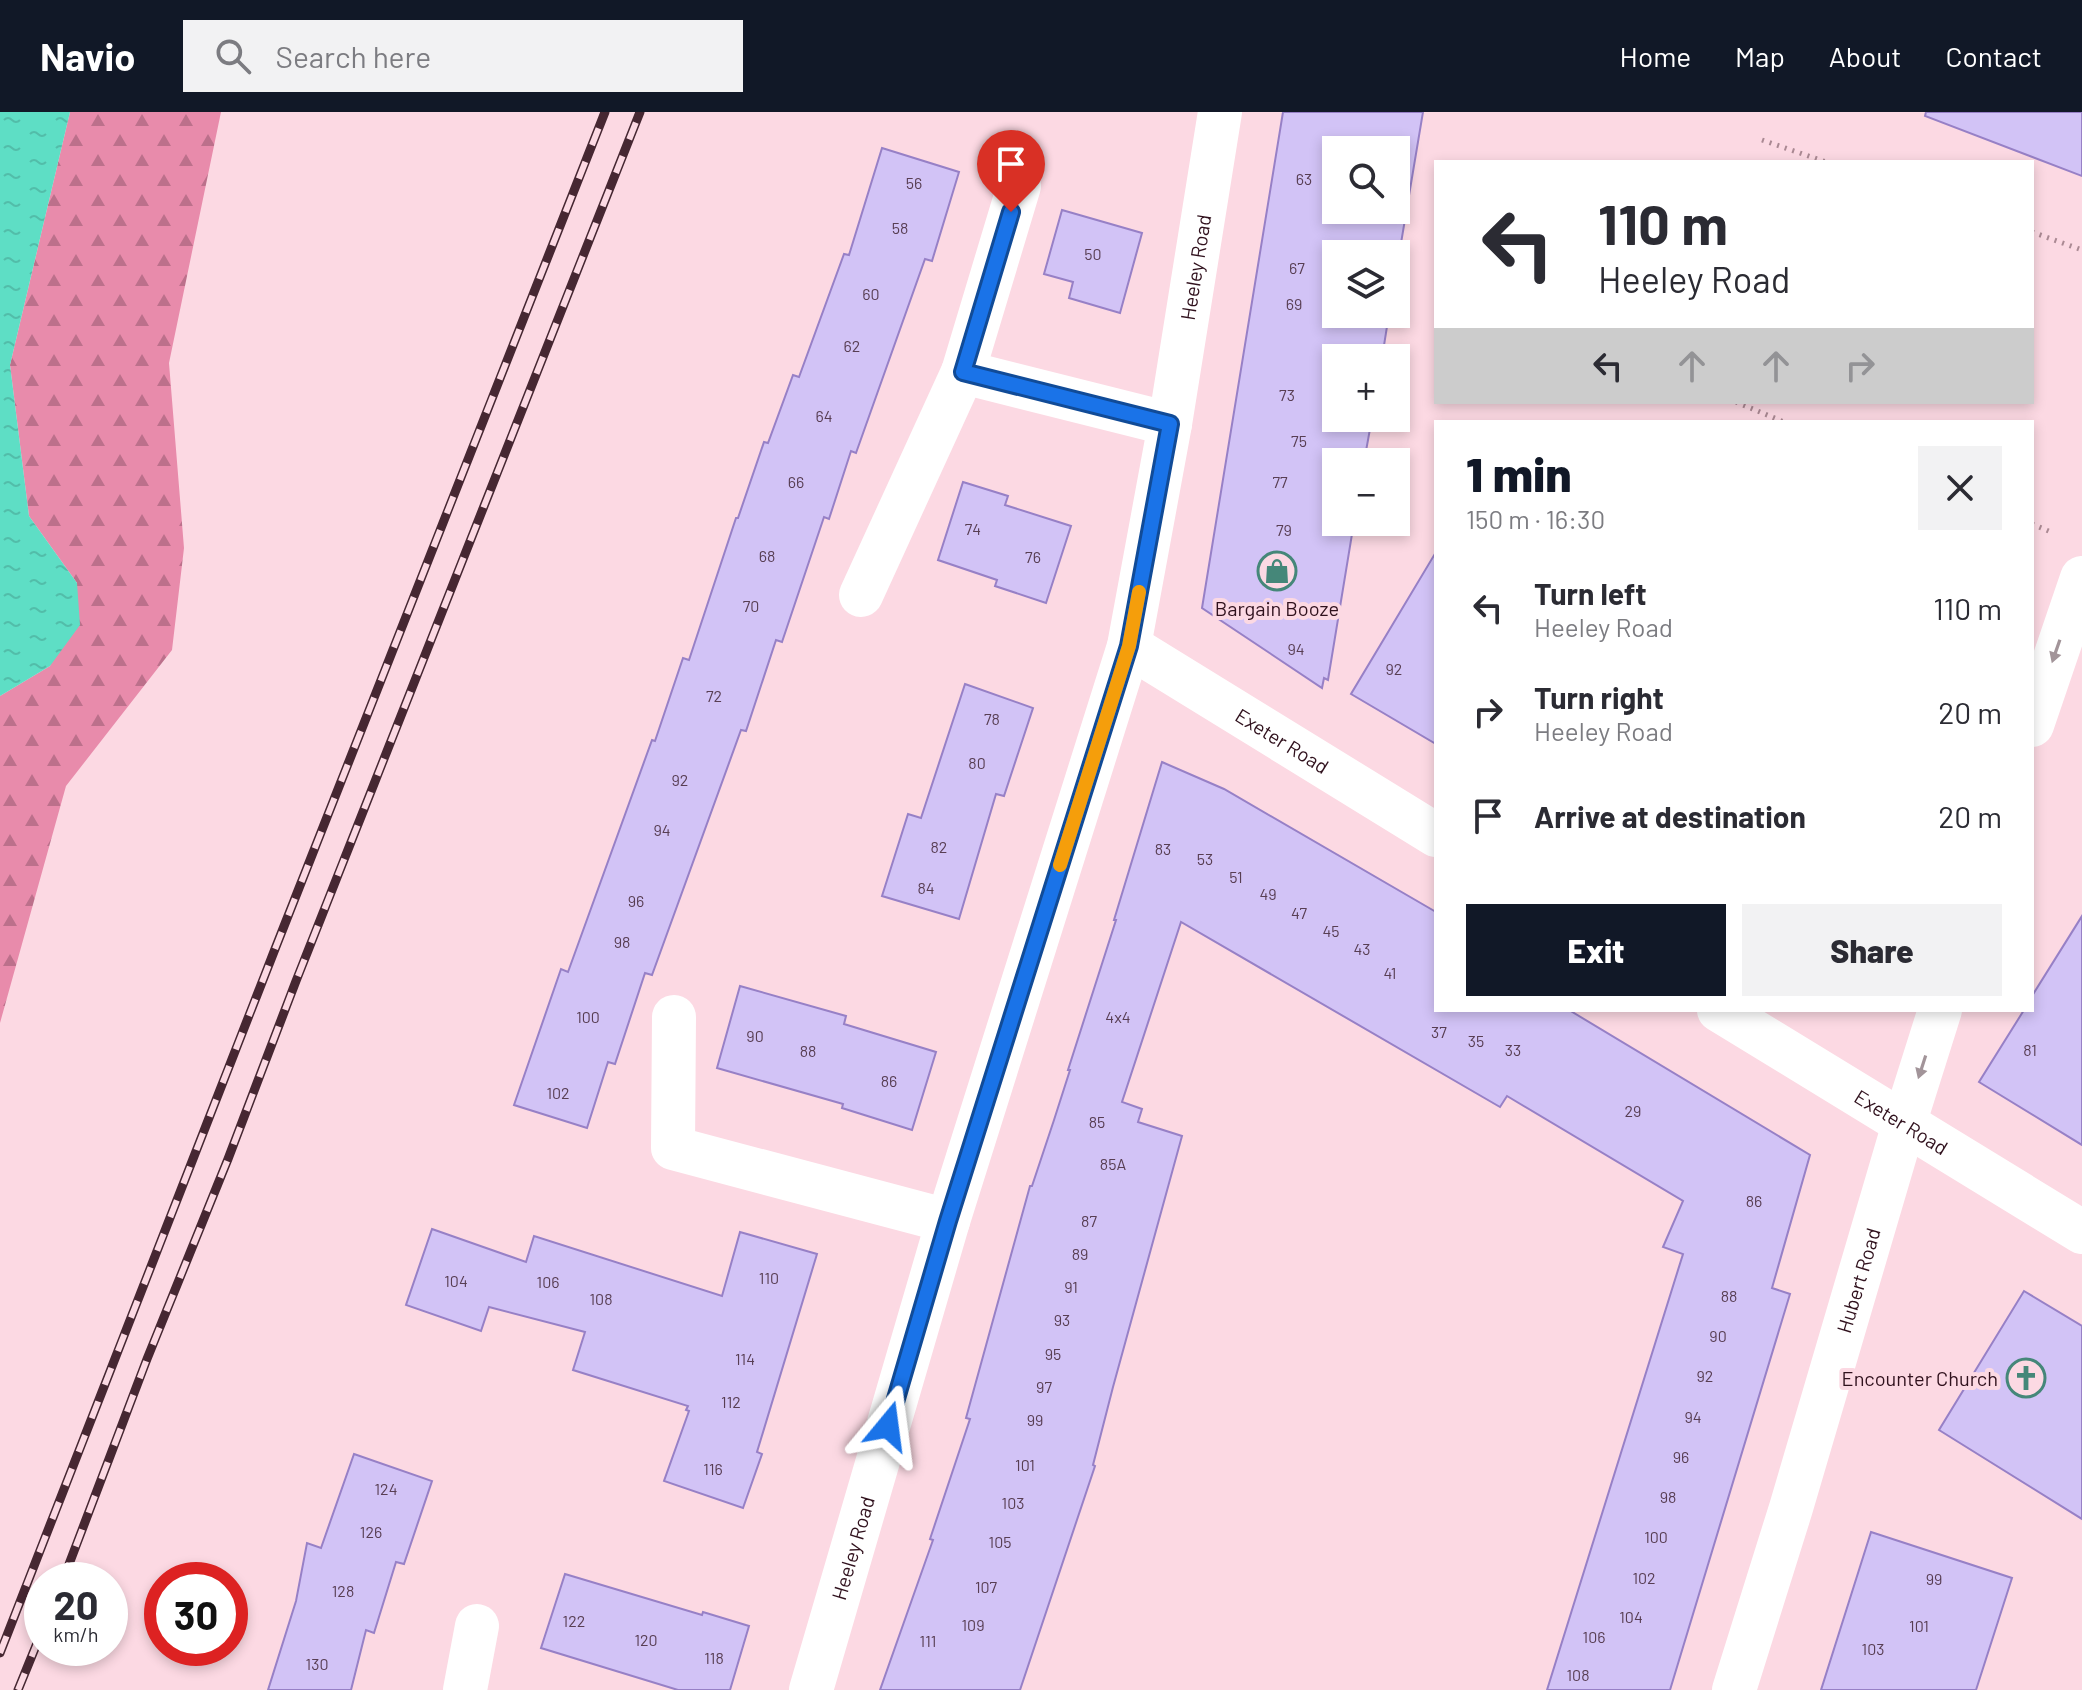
<!DOCTYPE html>
<html lang="en">
<head>
<meta charset="utf-8">
<style>
  :root { --surface:#fff; --page:#f2f2f3; --text:#2b2b33; --muted:#7c7c81; --accent:#111827 }
  body { margin:0; font-family:Barlow,sans-serif; background:var(--page); color:var(--text); height:100vh; display:flex; flex-direction:column; font-size:30px; white-space:nowrap }
  * { box-sizing:border-box; margin:0 }
  p { font-size:26px; color:var(--muted) }
  .icon { flex:none; width:44px; height:44px; fill:none; stroke:currentColor; stroke-width:2; stroke-linecap:round; stroke-linejoin:round }
  .map { position:relative; flex:1; overflow:hidden }
  .side { position:absolute; left:1434px; top:308px; width:600px; height:592px; display:flex; flex-direction:column; background:var(--surface); border-radius:0px; box-shadow:0 4px 12px #0003 }
  .side>* { flex:none }
  .top-card { position:absolute; left:1434px; top:48px; width:600px; height:244px; border-radius:0px; box-shadow:0 4px 12px #0003; background:#fff; color:var(--text); overflow:hidden }
  .fabs { position:absolute; left:1322px; top:24px; display:grid; gap:16px }
  .fabs a { display:grid; place-items:center; width:88px; height:88px; border-radius:0px; background:var(--surface); box-shadow:0 4px 12px #0003; font-size:40px }
  .speed { position:absolute; left:24px; top:1450px; display:flex; gap:16px; font-size:40px; font-weight:700; text-align:center }
  .speed>* { display:grid; place-content:center; width:104px; height:104px; border-radius:50%; background:var(--surface); box-shadow:0 4px 12px #0003; line-height:1 }
  .speed small { font-size:20px; font-weight:400 }
  .speed .limit { border:12px solid #d22; background:#fff; color:#111 }
  .pin { position:absolute; display:grid; place-items:center; width:68px; height:68px; color:#fff; margin:-82px -34px; border-radius:50% 50% 50% 0; rotate:-45deg; box-shadow:0 0 8px #0007 }
  .pin .icon { rotate:45deg }
  .me { position:absolute; width:88px; margin:-44px; rotate:16deg; stroke-linejoin:round; filter:drop-shadow(0 0 6px #0008) }
  .turn { display:flex; align-items:center; gap:28px; height:168px; padding:0 32px; font-size:36px }
  .turn .icon { width:104px; height:104px; stroke-width:2.5 }
  .turn b { display:block; font-size:56px; line-height:68px }
  .lanes { display:flex; align-items:center; height:76px; padding:0 32px; background:#0003; justify-content:center; gap:40px; direction:ltr }
  .lanes .off { opacity:.35 }
  .round { display:grid; place-items:center; flex:none; width:84px; height:84px; border-radius:0px; background:var(--page) }
  .headline { display:flex; align-items:center; justify-content:space-between; height:136px; padding:0 32px }
  h1 { font-size:48px; font-weight:800; line-height:60px; color:var(--accent) }
  .action { display:flex; gap:16px; margin-top:auto; padding:16px 32px }
  .action a { flex:1; height:92px; border-radius:0px; background:var(--accent); color:#fff; font-size:32px; font-weight:800; line-height:92px; text-align:center }
  .action a+a { background:var(--page); color:var(--text) }
  ul { padding:0; list-style:none }
  li { display:flex; align-items:center; gap:24px; height:104px; padding:0 32px }
  li div { flex:1 }
  li b { display:block; font-size:30px }
  li em { font-style:normal }
  header { display:flex; align-items:center; gap:48px; box-sizing:border-box; height:112px; padding:0 40px; background:var(--accent); color:#fff }
  header strong { font-size:38px }
  nav { display:flex; gap:44px; margin-inline-start:auto; font-size:28px }
  .search { width:560px; height:72px; background:var(--page); display:flex; align-items:center; gap:20px; box-sizing:border-box; padding:0 28px; border-radius:0px; color:var(--muted); font-size:30px }
  .map>svg:first-child { display:block }
  .forest { fill:url(#forest-firs) }
  .water { fill:url(#water-ripples) }
  .building { fill:#d2c3f6; stroke:#9780c6; stroke-width:2; fill-rule:evenodd }
  .lines { fill:none; stroke-linecap:round; stroke-linejoin:round }
  .path { stroke:#aa8993; stroke-width:5; stroke-dasharray:2 6; stroke-linecap:butt }
  .street { stroke:#fff; stroke-width:44 }
  .rail-casing { stroke:#462732; stroke-width:9 }
  .rail { stroke:#fcd9e3; stroke-width:6; stroke-dasharray:18; stroke-linecap:butt }
  .oneway { fill:#a29499 }
  .route-casing { stroke:#114b97; stroke-width:20 }
  .route { stroke:#1a73e8; stroke-width:14 }
  .slow { stroke:#f59e0b; stroke-width:14 }
  .labels { text-anchor:middle; dominant-baseline:central; stroke-width:8; stroke-linejoin:round; paint-order:stroke }
  .number-label { font-size:16px; fill:#583e53 }
  .street-label { font-size:20px; fill:#30111d; stroke:#fcd9e3 }
  .poi-label { font-size:20px; fill:#30111d; stroke:#fcd9e3 }
</style>
</head>
<body>
<header>
<strong>Navio</strong>
<div class="search"><svg class="icon" aria-label="search" viewBox="0 0 24 24"><circle cx="10" cy="10" r="6"/><path d="M15 15l6 6"/></svg>Search here</div>
<nav><a>Home</a><a>Map</a><a>About</a><a>Contact</a></nav>
</header>
<div class="map">
<svg width="2082" height="1578" viewBox="0 0 2082 1578">
  <defs>
    <pattern id="forest-firs" width="22" height="20" patternUnits="userSpaceOnUse" patternTransform="scale(2)"><rect width="22" height="20" fill="#e88bab"/><path d="M5 1l3.5 6h-7zM16 11l3.5 6h-7z" fill="#bc708b"/></pattern>
    <pattern id="water-ripples" width="26" height="14" patternUnits="userSpaceOnUse" patternTransform="scale(2)"><rect width="26" height="14" fill="#5edec5"/><path d="M2 4q2-2 4 0t4 0M15 11q2-2 4 0t4 0" fill="none" stroke="#52bda9"/></pattern>
  </defs>
  <rect width="100%" height="100%" fill="#fcd9e3"/>
  <path class="forest" d="M 70,0 L 221,0 L 169,251 L 184,436 L 172,538 L 66,674 L 0,911 L 0,584 L 50,554 L 77,471 L 29,404 L 10,253 Z"/>
  <path class="water" d="M 0,0 L 70,0 L 10,253 L 29,404 L 77,471 L 80,513 L 50,554 L 0,584 Z"/>
  <g class="building">
    <path d="M 1283,0 L 1423,0 L 1396,161 L 1396,142 L 1336,142 L 1336,202 L 1389,202 L 1382,246 L 1336,246 L 1336,306 L 1372,306 L 1364,350 L 1336,350 L 1336,410 L 1354,410 L 1328,568 L 1324,566 L 1322,576 L 1202,496 ZM 1336,38 L 1396,38 L 1396,98 L 1336,98 Z"/>
    <path d="M 1926,0 L 2082,0 L 2082,64 L 1925,4 Z"/>
    <path d="M 882,36 L 959,60 L 932,149 L 925,147 L 856,341 L 851,339 L 829,407 L 824,405 L 782,530 L 776,528 L 746,619 L 741,618 L 652,863 L 645,861 L 615,952 L 608,950 L 587,1016 L 514,993 L 561,857 L 568,860 L 652,628 L 655,629 L 683,546 L 689,548 L 736,406 L 738,406 L 764,330 L 768,331 L 793,263 L 799,265 L 844,142 L 849,143 Z"/>
    <path d="M 1062,98 L 1142,121 L 1120,201 L 1069,186 L 1073,170 L 1044,162 Z"/>
    <path d="M 963,370 L 1008,384 L 1005,393 L 1071,414 L 1046,491 L 995,474 L 997,468 L 938,448 Z"/>
    <path d="M 1436,440 L 1436,632 L 1351,582 Z"/>
    <path d="M 965,572 L 1033,596 L 1004,684 L 996,682 L 959,807 L 882,784 L 908,702 L 921,706 Z"/>
    <path d="M 1162,650 L 1224,677 L 1436,800 L 1436,898 L 1569,898 L 1810,1043 L 1772,1176 L 1790,1182 L 1670,1578 L 1547,1578 L 1683,1142 L 1663,1135 L 1683,1089 L 1507,984 L 1500,995 L 1181,810 L 1122,990 L 1142,997 L 1138,1010 L 1182,1024 L 1113,1275 L 1093,1353 L 1095,1354 L 1020,1578 L 880,1578 L 933,1428 L 930,1427 L 970,1307 L 966,1306 L 1030,1074 L 1032,1074 L 1054,1008 L 1070,958 L 1068,958 L 1116,808 L 1114,808 Z"/>
    <path d="M 2082,804 L 2082,1033 L 1979,970 L 2024,898 L 2032,898 L 2032,884 Z"/>
    <path d="M 740,874 L 846,904 L 844,912 L 936,940 L 912,1018 L 842,996 L 843,992 L 717,956 Z"/>
    <path d="M 432,1117 L 526,1150 L 534,1124 L 722,1184 L 740,1120 L 817,1142 L 757,1340 L 762,1342 L 743,1396 L 664,1369 L 689,1299 L 686,1298 L 688,1294 L 573,1258 L 585,1220 L 489,1195 L 481,1219 L 406,1193 Z"/>
    <path d="M 2024,1179 L 2082,1214 L 2082,1407 L 1939,1318 Z"/>
    <path d="M 354,1342 L 432,1369 L 404,1452 L 396,1450 L 374,1521 L 366,1518 L 351,1578 L 268,1578 L 296,1489 L 307,1431 L 321,1436 Z"/>
    <path d="M 1871,1420 L 2012,1466 L 1976,1578 L 1821,1578 Z"/>
    <path d="M 565,1462 L 702,1503 L 703,1500 L 749,1514 L 730,1578 L 678,1578 L 541,1536 Z"/>
  </g>
  <g class="lines">
    <g class="path">
      <path d="M 1762,28 L 1826,50"/>
      <path d="M 2032,120 L 2082,138"/>
      <path d="M 1736,290 L 1784,310"/>
      <path d="M 2032,412 L 2051,420"/>
    </g>
    <g class="street">
      <path d="M 1019,74 L 963,260 L 1170,312"/>
      <path d="M 861,483 L 963,260"/>
      <path id="s1" d="M 1129,534 L 1436,723"/>
      <path d="M 2032,613 L 2082,466"/>
      <path id="s2" d="M 1719,898 L 2082,1120"/>
      <path d="M 674,905 L 673,1036 L 948,1109"/>
      <path d="M 465,1578 L 477,1514"/>
      <path id="s3" d="M 811,1578 L 948,1109 L 1129,534 L 1170,312 L 1220,0"/>
      <path id="s4" d="M 1734,1578 L 1791,1396 L 1904,1012 L 1940,898"/>
    </g>
    <defs>
      <g id="rail">
        <path d="M 63,1468 L 147,1247 L 228,1047 L 296,869 L 640,0"/>
        <path d="M 0,1541 L 275,837 L 605,0"/>
        <path d="M 18,1578 L 42,1519"/>
      </g>
    </defs>
    <use href="#rail" class="rail-casing"/>
    <use href="#rail" class="rail"/>
  </g>
  <defs><path id="oneway-solid" d="M-6-.8H1V-3.2L6.5 0L1 3.2V.8H-6Z" transform="scale(2)"/></defs>
  <g class="oneway">
    <use href="#oneway-solid" transform="translate(2056 539) rotate(109)"/>
    <use href="#oneway-solid" transform="translate(1922 955) rotate(108)"/>
  </g>
  <g class="lines">
    <defs>
      <path id="route" d="M 888,1314 L 948,1109 L 1129,534 L 1170,312 L 963,260 L 1011,100"/>
    </defs>
    <use href="#route" class="route-casing"/>
    <use href="#route" class="route"/>
    <path class="slow" d="M 1060,753 L 1129,534 L 1139,480"/>
  </g>
  <defs>
    <symbol id="shop-ring" viewBox="-11 -11 22 22"><circle r="9.5" fill="#fcd9e3" stroke="#458779" stroke-width="1.5"/><path d="M-5-2.5h2.3a2.7 3.5 0 0 1 5.4 0H5L5.5 6h-11ZM-1.5-2.5h3a1.5 2.3 0 0 0-3 0Z" fill="#458779"/></symbol>
    <symbol id="church-ring" viewBox="-11 -11 22 22"><circle r="9.5" fill="#fcd9e3" stroke="#458779" stroke-width="1.5"/><path d="M-1.2-6h2.4v3.5h3.3v2.4h-3.3V6h-2.4V-.1h-3.3v-2.4h3.3Z" fill="#458779"/></symbol>
  </defs>
  <g fill-rule="evenodd">
    <use href="#shop-ring" x="1255" y="437" width="44" height="44"/>
    <use href="#church-ring" x="2004" y="1244" width="44" height="44"/>
  </g>
  <g class="labels">
    <g class="number-label">
      <text x="1304" y="66">63</text>
      <text x="914" y="70">56</text>
      <text x="900" y="115">58</text>
      <text x="1093" y="141">50</text>
      <text x="1297" y="155">67</text>
      <text x="871" y="181">60</text>
      <text x="1294" y="191">69</text>
      <text x="852" y="233">62</text>
      <text x="1287" y="282">73</text>
      <text x="824" y="303">64</text>
      <text x="1299" y="328">75</text>
      <text x="796" y="369">66</text>
      <text x="1280" y="369">77</text>
      <text x="973" y="416">74</text>
      <text x="1284" y="417">79</text>
      <text x="767" y="443">68</text>
      <text x="1033" y="444">76</text>
      <text x="751" y="493">70</text>
      <text x="1296" y="536">94</text>
      <text x="1394" y="556">92</text>
      <text x="714" y="583">72</text>
      <text x="992" y="606">78</text>
      <text x="977" y="650">80</text>
      <text x="680" y="667">92</text>
      <text x="662" y="717">94</text>
      <text x="939" y="734">82</text>
      <text x="1163" y="736">83</text>
      <text x="1205" y="746">53</text>
      <text x="1236" y="764">51</text>
      <text x="926" y="775">84</text>
      <text x="1268" y="781">49</text>
      <text x="636" y="788">96</text>
      <text x="1299" y="800">47</text>
      <text x="1331" y="818">45</text>
      <text x="622" y="829">98</text>
      <text x="1362" y="836">43</text>
      <text x="1390" y="860">41</text>
      <text x="588" y="904">100</text>
      <text x="1118" y="904">4x4</text>
      <text x="1439" y="919">37</text>
      <text x="755" y="923">90</text>
      <text x="1476" y="928">35</text>
      <text x="1513" y="937">33</text>
      <text x="2030" y="937">81</text>
      <text x="808" y="938">88</text>
      <text x="889" y="968">86</text>
      <text x="558" y="980">102</text>
      <text x="1633" y="998">29</text>
      <text x="1097" y="1009">85</text>
      <text x="1113" y="1051">85A</text>
      <text x="1754" y="1088">86</text>
      <text x="1089" y="1108">87</text>
      <text x="1080" y="1141">89</text>
      <text x="769" y="1165">110</text>
      <text x="456" y="1168">104</text>
      <text x="548" y="1169">106</text>
      <text x="1071" y="1174">91</text>
      <text x="1729" y="1183">88</text>
      <text x="601" y="1186">108</text>
      <text x="1062" y="1207">93</text>
      <text x="1718" y="1223">90</text>
      <text x="1053" y="1241">95</text>
      <text x="745" y="1246">114</text>
      <text x="1705" y="1263">92</text>
      <text x="1044" y="1274">97</text>
      <text x="731" y="1289">112</text>
      <text x="1693" y="1304">94</text>
      <text x="1035" y="1307">99</text>
      <text x="1681" y="1344">96</text>
      <text x="1025" y="1352">101</text>
      <text x="713" y="1356">116</text>
      <text x="386" y="1376">124</text>
      <text x="1668" y="1384">98</text>
      <text x="1013" y="1390">103</text>
      <text x="371" y="1419">126</text>
      <text x="1656" y="1424">100</text>
      <text x="1000" y="1429">105</text>
      <text x="1644" y="1465">102</text>
      <text x="1934" y="1466">99</text>
      <text x="986" y="1474">107</text>
      <text x="343" y="1478">128</text>
      <text x="1631" y="1504">104</text>
      <text x="574" y="1508">122</text>
      <text x="973" y="1512">109</text>
      <text x="1919" y="1513">101</text>
      <text x="1594" y="1524">106</text>
      <text x="646" y="1527">120</text>
      <text x="928" y="1528">111</text>
      <text x="1873" y="1536">103</text>
      <text x="714" y="1545">118</text>
      <text x="317" y="1551">130</text>
      <text x="1578" y="1562">108</text>
    </g>
    <g class="street-label">
      <text stroke="none"><textPath href="#s3" startOffset="1476">Heeley Road</textPath></text>
      <text stroke="none"><textPath href="#s1" startOffset="180">Exeter Road</textPath></text>
      <text stroke="none"><textPath href="#s2" startOffset="214">Exeter Road</textPath></text>
      <text stroke="none"><textPath href="#s4" startOffset="428">Hubert Road</textPath></text>
      <text stroke="none"><textPath href="#s3" startOffset="148">Heeley Road</textPath></text>
    </g>
    <g class="poi-label">
      <text x="1277" y="496">Bargain Booze</text>
      <text x="1998" y="1266" text-anchor="end">Encounter Church</text>
    </g>
  </g>
</svg>
<div class="fabs">
<a><svg class="icon" aria-label="search" viewBox="0 0 24 24"><circle cx="10" cy="10" r="6"/><path d="M15 15l6 6"/></svg></a>
<a><svg class="icon" aria-label="layers" viewBox="0 0 24 24"><path d="M12 4l9 5-9 5-9-5zM3 14l9 5 9-5"/></svg></a>
<a>+</a>
<a>−</a>
</div>
<div class="speed"><div>20<small>km/h</small></div><div class="limit">30</div></div>
<div class="pin" style="left:1011px;top:100px;background:#d93025"><svg class="icon" aria-label="arrive" viewBox="0 0 24 24"><path d="M6 21V4h12l-3 4 3 4H6"/></svg></div>
<svg class="me" style="left:888px;top:1314px" viewBox="-20 -20 40 40"><path d="M0-17L14 15 0 8-14 15z" fill="#1a73e8" stroke="#fff" stroke-width="4"/></svg>
<div class="top-card">
<div class="turn"><svg class="icon" aria-label="left" viewBox="0 0 24 24"><path d="M17 20v-9H6M10 6l-5 5 5 5"/></svg><div><b>110 m</b>Heeley Road</div></div>
<div class="lanes"><svg class="icon" aria-label="left" viewBox="0 0 24 24"><path d="M17 20v-9H6M10 6l-5 5 5 5"/></svg><svg class="icon off" aria-label="ahead" viewBox="0 0 24 24"><path d="M12 20V5M6 11l6-6 6 6"/></svg><svg class="icon off" aria-label="ahead" viewBox="0 0 24 24"><path d="M12 20V5M6 11l6-6 6 6"/></svg><svg class="icon off" aria-label="right" viewBox="0 0 24 24"><path d="M7 20v-9h11M14 6l5 5-5 5"/></svg></div>
</div>
<section class="side">
<div class="headline"><div><h1>1 min</h1><p>150 m · 16:30</p></div><a class="round"><svg class="icon" aria-label="close" viewBox="0 0 24 24"><path d="M6 6l12 12M18 6L6 18"/></svg></a></div>
<ul>
<li><svg class="icon" aria-label="left" viewBox="0 0 24 24"><path d="M17 20v-9H6M10 6l-5 5 5 5"/></svg><div><b>Turn left</b><p>Heeley Road</p></div><em>110 m</em></li>
<li><svg class="icon" aria-label="right" viewBox="0 0 24 24"><path d="M7 20v-9h11M14 6l5 5-5 5"/></svg><div><b>Turn right</b><p>Heeley Road</p></div><em>20 m</em></li>
<li><svg class="icon" aria-label="arrive" viewBox="0 0 24 24"><path d="M6 21V4h12l-3 4 3 4H6"/></svg><div><b>Arrive at destination</b></div><em>20 m</em></li>
</ul>
<div class="action"><a>Exit</a><a>Share</a></div>
</section>
</div>
</body>
</html>
